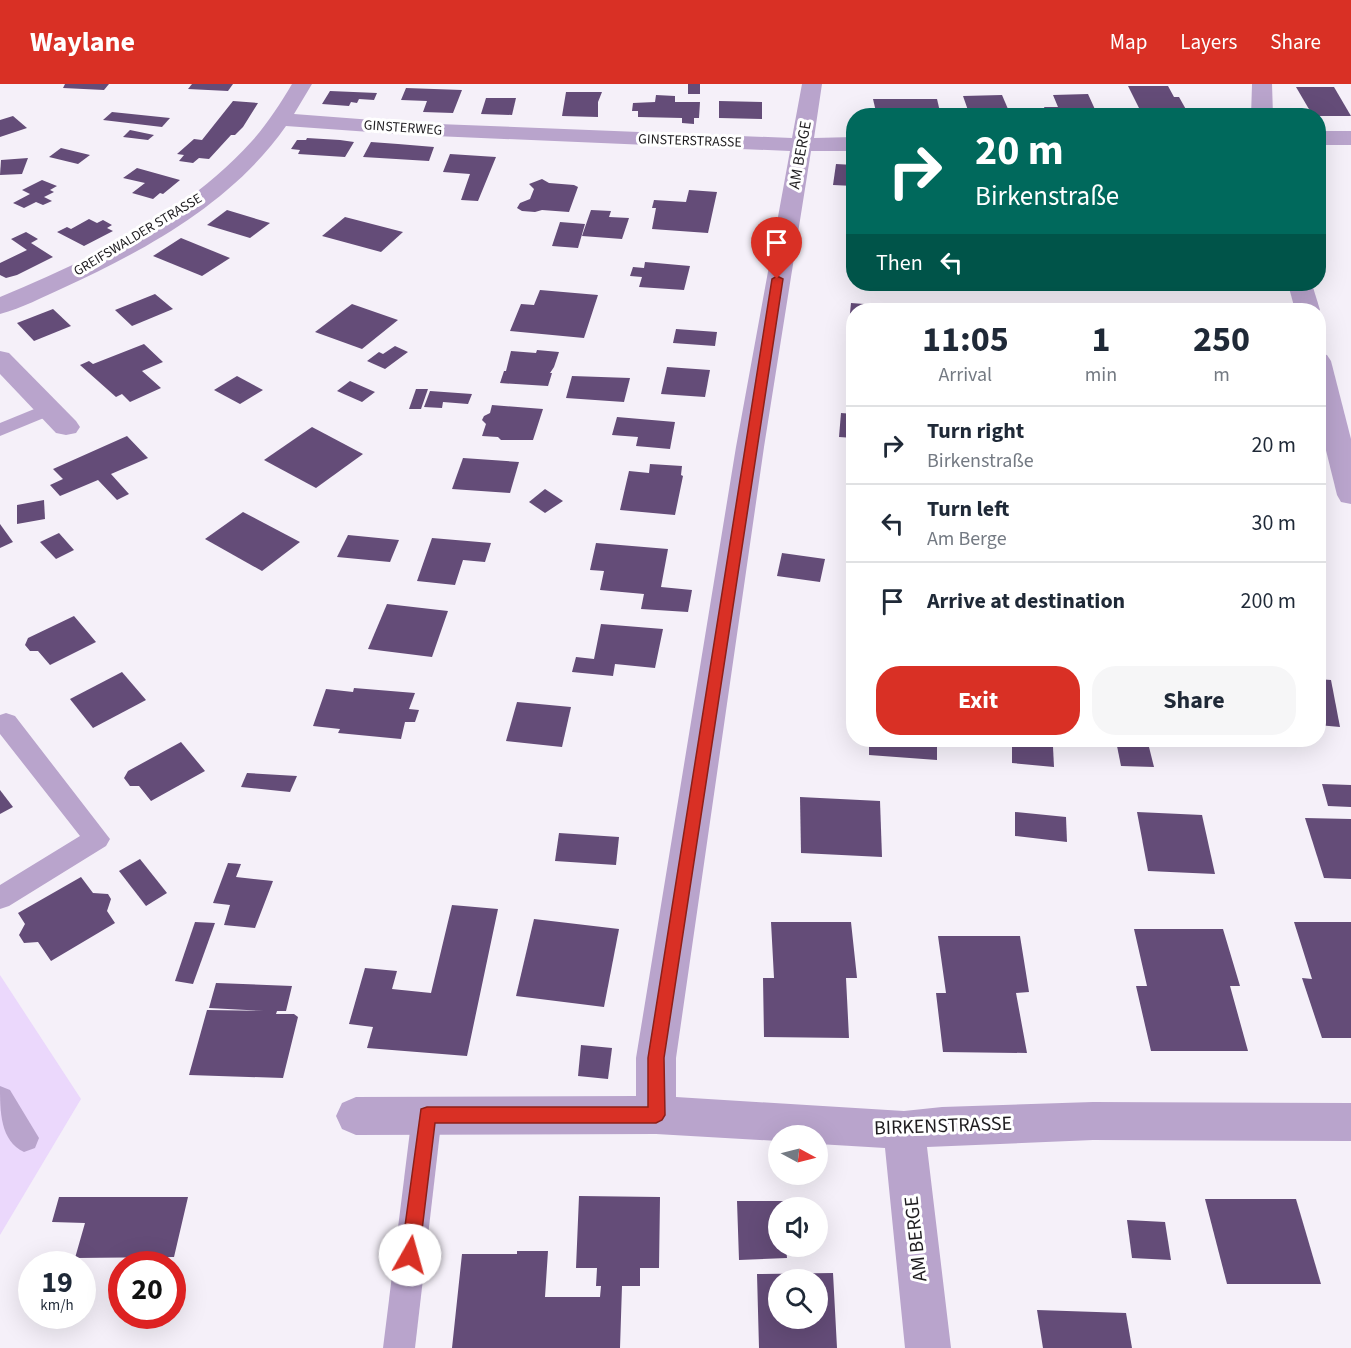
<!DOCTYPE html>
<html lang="en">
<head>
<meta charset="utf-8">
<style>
  :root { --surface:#fff; --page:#f6f6f7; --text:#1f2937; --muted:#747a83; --line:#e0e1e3; --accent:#d93025 }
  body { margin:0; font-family:"Source Sans 3",sans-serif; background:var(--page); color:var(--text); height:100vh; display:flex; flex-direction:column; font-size:22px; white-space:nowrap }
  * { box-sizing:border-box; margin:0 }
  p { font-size:20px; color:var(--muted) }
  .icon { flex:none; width:33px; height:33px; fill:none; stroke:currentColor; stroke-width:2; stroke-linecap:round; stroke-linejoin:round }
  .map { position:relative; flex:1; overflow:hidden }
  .drawer { position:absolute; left:846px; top:219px; width:480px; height:444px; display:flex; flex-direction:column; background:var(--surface); border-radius:24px; box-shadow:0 6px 24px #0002 }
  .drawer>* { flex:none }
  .top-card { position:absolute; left:846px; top:24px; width:480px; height:183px; border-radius:24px; box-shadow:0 6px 24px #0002; background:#00695c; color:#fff; overflow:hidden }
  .needle { width:39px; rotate:97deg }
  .buttons { position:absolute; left:768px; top:1041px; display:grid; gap:12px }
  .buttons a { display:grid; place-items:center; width:60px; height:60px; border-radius:50%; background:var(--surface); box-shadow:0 6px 24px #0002; font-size:30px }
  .speed { position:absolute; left:18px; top:1167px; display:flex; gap:12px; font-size:30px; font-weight:700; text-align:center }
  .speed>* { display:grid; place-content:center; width:78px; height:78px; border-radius:50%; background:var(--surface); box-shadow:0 6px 24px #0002; line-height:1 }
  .speed small { font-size:15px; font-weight:400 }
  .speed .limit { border:9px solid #d22; background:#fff; color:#111 }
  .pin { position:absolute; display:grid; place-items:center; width:51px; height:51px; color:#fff; margin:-62px -26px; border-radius:50% 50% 50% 0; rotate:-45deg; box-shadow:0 0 6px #0007 }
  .pin .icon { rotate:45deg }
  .me { position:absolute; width:66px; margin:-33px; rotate:7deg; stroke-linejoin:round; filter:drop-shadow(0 0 4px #0008) }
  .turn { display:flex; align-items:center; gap:21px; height:126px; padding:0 30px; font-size:27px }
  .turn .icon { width:78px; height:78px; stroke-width:2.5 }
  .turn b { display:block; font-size:42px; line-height:51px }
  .then { display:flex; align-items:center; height:57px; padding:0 30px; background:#0003; gap:12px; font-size:22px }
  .eta { display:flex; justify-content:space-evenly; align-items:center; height:102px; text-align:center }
  .eta b { font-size:36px; font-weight:700; line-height:42px }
  .primary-button { display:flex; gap:12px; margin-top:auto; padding:12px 30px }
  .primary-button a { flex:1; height:69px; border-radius:24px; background:var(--accent); color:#fff; font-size:24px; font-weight:700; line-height:69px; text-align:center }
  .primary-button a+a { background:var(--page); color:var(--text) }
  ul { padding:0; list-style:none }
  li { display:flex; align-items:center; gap:18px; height:78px; padding:0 30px; border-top:2px solid var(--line) }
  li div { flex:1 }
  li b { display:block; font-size:22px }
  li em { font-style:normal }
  header { display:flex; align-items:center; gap:36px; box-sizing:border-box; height:84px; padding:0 30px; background:var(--accent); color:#fff }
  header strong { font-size:28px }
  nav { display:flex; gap:33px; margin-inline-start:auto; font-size:21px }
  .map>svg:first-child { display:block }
  .green { fill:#ebd8fc }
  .building { fill:#644c78; fill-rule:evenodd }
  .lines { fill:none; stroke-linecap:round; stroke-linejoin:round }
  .service { fill:#b9a4cc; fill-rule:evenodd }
  .minor { fill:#b9a4cc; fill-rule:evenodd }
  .route { fill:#d93025; stroke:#8d1f18; stroke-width:1.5 }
  .labels { text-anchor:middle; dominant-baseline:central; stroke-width:6; stroke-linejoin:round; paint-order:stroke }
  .far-street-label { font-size:14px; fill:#1f1d20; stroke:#fff }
  .street-label { font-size:16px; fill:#1f1d20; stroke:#fff }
  .near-street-label { font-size:20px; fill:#1f1d20; stroke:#fff }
</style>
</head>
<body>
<header>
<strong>Waylane</strong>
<nav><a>Map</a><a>Layers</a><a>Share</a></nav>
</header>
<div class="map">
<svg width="1351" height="1264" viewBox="0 0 1351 1264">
  <rect width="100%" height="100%" fill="#f5f0f9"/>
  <path class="green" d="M 0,891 L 81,1015 L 0,1151 Z"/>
  <g class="building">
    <path d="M 65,0 L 109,0 L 104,6 L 63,4 Z"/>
    <path d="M 192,0 L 233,0 L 228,7 L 188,5 Z"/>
    <rect x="688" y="0" width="12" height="10"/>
    <path d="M 1128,2 L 1168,2 L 1174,13 L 1179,13 L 1188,29 L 1167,29 L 1164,24 L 1139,24 Z"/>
    <path d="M 1296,3 L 1334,3 L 1351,32 L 1313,32 Z"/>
    <path d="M 406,4 L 462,6 L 453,29 L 423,28 L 427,17 L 401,16 Z"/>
    <path d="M 330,7 L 377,9 L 374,16 L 359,15 L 357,19 L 351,18 L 349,22 L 322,20 Z"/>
    <path d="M 566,8 L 602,8 L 598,18 L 598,33 L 562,32 Z"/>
    <path d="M 1088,10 L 1098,32 L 1048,32 L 1044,23 L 1058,23 L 1053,11 Z"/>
    <path d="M 656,11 L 675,12 L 675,18 L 700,18 L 699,34 L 694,34 L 694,40 L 682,39 L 682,34 L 638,33 L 638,27 L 632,27 L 633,19 L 655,18 Z"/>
    <path d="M 1002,11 L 1011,32 L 970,32 L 963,12 Z"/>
    <path d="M 486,14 L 516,14 L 512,31 L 481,30 Z"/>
    <path d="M 873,15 L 937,15 L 941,32 L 877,32 Z"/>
    <path d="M 233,17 L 258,19 L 243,43 L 235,51 L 231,51 L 209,75 L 199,74 L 193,79 L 179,77 L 184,71 L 177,70 L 194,55 L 202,56 Z"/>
    <path d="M 719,17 L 762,18 L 762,35 L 719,34 Z"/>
    <path d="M 112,28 L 170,34 L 162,43 L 103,36 Z"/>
    <path d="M 13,32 L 27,44 L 0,53 L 0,36 Z"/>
    <path d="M 130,46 L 154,51 L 148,56 L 123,53 Z"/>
    <path d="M 307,54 L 340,56 L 354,58 L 345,73 L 298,70 L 300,66 L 291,65 L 297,56 L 306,56 Z"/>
    <path d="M 371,58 L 398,60 L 434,63 L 429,77 L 363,73 Z"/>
    <path d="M 61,64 L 90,71 L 78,80 L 49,73 Z"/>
    <path d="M 450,70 L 496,73 L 478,117 L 461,116 L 470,90 L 443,88 Z"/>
    <path d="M 28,74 L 22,90 L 0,91 L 1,76 Z"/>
    <path d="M 836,80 L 854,81 L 854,102 L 833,101 Z"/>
    <path d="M 137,84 L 180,96 L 163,110 L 160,109 L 153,115 L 132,109 L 145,99 L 123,94 Z"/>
    <path d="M 542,95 L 549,99 L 574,101 L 578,103 L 569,128 L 542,126 L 535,128 L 522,127 L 517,124 L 520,119 L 530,115 L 534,105 L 529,100 Z"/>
    <path d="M 42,96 L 57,102 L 50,106 L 54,108 L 44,113 L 52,117 L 43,121 L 36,118 L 24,124 L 13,119 L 30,110 L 22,106 Z"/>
    <path d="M 689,106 L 717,108 L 708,149 L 652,145 L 656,124 L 652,124 L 654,116 L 686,118 Z"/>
    <path d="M 227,126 L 270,139 L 250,154 L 207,141 Z"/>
    <path d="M 591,126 L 611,127 L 609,133 L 629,134 L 622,155 L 582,152 Z"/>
    <path d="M 345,133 L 403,148 L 381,168 L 322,152 Z"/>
    <path d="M 89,135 L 97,139 L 103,136 L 112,141 L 107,144 L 113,147 L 84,162 L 57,148 L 67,143 L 71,145 Z"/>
    <path d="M 560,138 L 585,140 L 578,164 L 552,162 Z"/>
    <path d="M 26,148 L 38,155 L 31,159 L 53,173 L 17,191 L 6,194 L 0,191 L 0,179 L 27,166 L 11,155 Z"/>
    <path d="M 181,154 L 230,174 L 202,192 L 153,172 Z"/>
    <path d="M 645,178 L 690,182 L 684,206 L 639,203 L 642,193 L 630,192 L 633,183 L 644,184 Z"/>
    <path d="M 891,200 L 934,200 L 934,204 L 891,201 Z"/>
    <path d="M 957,200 L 1004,200 L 1004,206 L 956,203 Z"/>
    <path d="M 1200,200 L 1250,200 L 1251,206 L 1200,202 Z"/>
    <path d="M 540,206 L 598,211 L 584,254 L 510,247 L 521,220 L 534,221 Z"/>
    <path d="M 155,210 L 173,225 L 132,242 L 115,226 Z"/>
    <path d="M 851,219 L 904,223 L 904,226 L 854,226 L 854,250 L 848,249 Z"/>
    <path d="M 352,220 L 398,236 L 362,265 L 315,248 Z"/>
    <path d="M 1111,221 L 1153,224 L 1154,226 L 1111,226 Z"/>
    <path d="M 53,225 L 71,242 L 34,257 L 17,239 Z"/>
    <path d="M 676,245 L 717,248 L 715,262 L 673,259 Z"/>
    <path d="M 144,260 L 163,278 L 142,287 L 161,304 L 130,318 L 122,310 L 116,313 L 80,281 L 89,277 L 93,280 Z"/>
    <path d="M 395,262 L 408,268 L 385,285 L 367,277 L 379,268 L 383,270 Z"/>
    <path d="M 537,266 L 559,268 L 554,283 L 550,289 L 552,289 L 548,302 L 500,299 L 504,287 L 506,287 L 511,267 L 536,269 Z"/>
    <path d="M 667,283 L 710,286 L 705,313 L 661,310 Z"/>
    <path d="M 237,292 L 263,306 L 240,320 L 214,306 Z"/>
    <path d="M 572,292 L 630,294 L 624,318 L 566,314 Z"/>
    <path d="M 350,297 L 375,308 L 362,318 L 337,307 Z"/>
    <path d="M 416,305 L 428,305 L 421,325 L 409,325 Z"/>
    <path d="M 430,307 L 472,310 L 468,320 L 443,318 L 442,324 L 424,323 Z"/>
    <path d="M 492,321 L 543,325 L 533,356 L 501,356 L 498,353 L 482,352 L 486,340 L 482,336 L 484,332 L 490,329 Z"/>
    <path d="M 841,329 L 854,330 L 854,354 L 839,353 Z"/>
    <path d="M 617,333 L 675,338 L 670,365 L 636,362 L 638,353 L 612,351 Z"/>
    <path d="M 312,343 L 363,370 L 316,404 L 264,376 Z"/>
    <path d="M 127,352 L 148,374 L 111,390 L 129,410 L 117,416 L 98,396 L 60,412 L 50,401 L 63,395 L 53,385 Z"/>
    <path d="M 463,374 L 519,378 L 510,409 L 452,405 Z"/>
    <path d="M 650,380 L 682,382 L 681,391 L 683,392 L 675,431 L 620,426 L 629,387 L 649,389 Z"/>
    <path d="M 545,405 L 563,417 L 545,429 L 529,418 Z"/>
    <path d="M 44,416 L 45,435 L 17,440 L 17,421 Z"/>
    <path d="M 243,428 L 300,458 L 262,487 L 205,455 Z"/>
    <path d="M 0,440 L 13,458 L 0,464 Z"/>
    <path d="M 59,449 L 74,466 L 56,475 L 40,458 Z"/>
    <path d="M 348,451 L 399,456 L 390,478 L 337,473 Z"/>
    <path d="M 432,454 L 491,459 L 485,478 L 463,476 L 455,501 L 417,497 Z"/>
    <path d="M 596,459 L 668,465 L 661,503 L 692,506 L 688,528 L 641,525 L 644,510 L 600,506 L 604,487 L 590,486 Z"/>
    <path d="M 782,469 L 825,475 L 820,498 L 777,492 Z"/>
    <path d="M 387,520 L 448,527 L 432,573 L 368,565 Z"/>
    <path d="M 74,532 L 96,558 L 50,581 L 38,567 L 30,567 L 25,561 L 28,554 Z"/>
    <path d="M 601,540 L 663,545 L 655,584 L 615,580 L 613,592 L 572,588 L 576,573 L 594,575 Z"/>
    <path d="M 122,588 L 146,616 L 93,644 L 70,615 Z"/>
    <path d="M 1318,595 L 1331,596 L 1340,643 L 1318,641 Z"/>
    <path d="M 354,604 L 415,609 L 409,625 L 419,626 L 415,638 L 405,638 L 401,655 L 338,649 L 340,645 L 313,642 L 326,605 L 353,608 Z"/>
    <path d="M 517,618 L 571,623 L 562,663 L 506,657 Z"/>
    <path d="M 869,656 L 937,656 L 937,676 L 869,671 Z"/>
    <path d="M 181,658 L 205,687 L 151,717 L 139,702 L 130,702 L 124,694 L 128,687 Z"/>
    <path d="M 1012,659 L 1053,663 L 1054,683 L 1012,679 Z"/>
    <path d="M 1117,662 L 1149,663 L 1154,683 L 1121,682 Z"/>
    <path d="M 247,689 L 297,692 L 290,708 L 241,703 Z"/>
    <path d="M 1322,700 L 1351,701 L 1351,723 L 1328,722 Z"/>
    <path d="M 0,706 L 13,723 L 0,730 Z"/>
    <path d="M 800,713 L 880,717 L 882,773 L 801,769 Z"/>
    <path d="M 1015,728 L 1066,733 L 1067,758 L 1015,752 Z"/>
    <path d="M 1137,728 L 1202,731 L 1215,790 L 1148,787 Z"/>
    <path d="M 1305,734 L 1351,735 L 1351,795 L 1324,794 Z"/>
    <path d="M 559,749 L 619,753 L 616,781 L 555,777 Z"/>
    <path d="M 140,775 L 167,809 L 146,822 L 119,787 Z"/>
    <path d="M 228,779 L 241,780 L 236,793 L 273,797 L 255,844 L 224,841 L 230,821 L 213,819 Z"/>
    <path d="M 81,793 L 93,809 L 108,810 L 111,815 L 107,827 L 115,839 L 51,877 L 38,858 L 24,859 L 19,851 L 25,840 L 18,829 Z"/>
    <path d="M 452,821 L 498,825 L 467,972 L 367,964 L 373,943 L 349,940 L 365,884 L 397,887 L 392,905 L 431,909 Z"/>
    <path d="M 534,835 L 619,845 L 604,923 L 516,912 Z"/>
    <path d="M 195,838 L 215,839 L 193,900 L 175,897 Z"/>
    <path d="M 771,838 L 851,838 L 857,894 L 846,894 L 849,954 L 764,953 L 763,894 L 774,894 Z"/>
    <path d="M 1294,838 L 1351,838 L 1351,954 L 1322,954 L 1302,894 L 1312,895 Z"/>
    <path d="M 1134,845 L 1223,845 L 1240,902 L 1230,902 L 1248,967 L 1151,967 L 1136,902 L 1147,902 Z"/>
    <path d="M 938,852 L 1020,852 L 1029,908 L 1016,909 L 1027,969 L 943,968 L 936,909 L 946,909 Z"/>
    <path d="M 216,899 L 292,902 L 286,927 L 277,927 L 276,930 L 294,930 L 298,933 L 283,994 L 189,991 L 207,926 L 264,927 L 209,924 Z"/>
    <path d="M 581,961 L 612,964 L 608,995 L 578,992 Z"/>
    <path d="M 579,1112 L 660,1113 L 659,1184 L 640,1184 L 640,1202 L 622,1202 L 620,1264 L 452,1264 L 462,1170 L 517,1170 L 517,1167 L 548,1167 L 545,1213 L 600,1213 L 601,1202 L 596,1202 L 597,1184 L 576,1184 Z"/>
    <path d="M 59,1113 L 188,1113 L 174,1173 L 75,1174 L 85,1139 L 52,1138 Z"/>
    <path d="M 1205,1115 L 1296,1115 L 1321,1200 L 1227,1200 Z"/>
    <path d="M 737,1117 L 784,1117 L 784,1124 L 778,1124 L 778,1162 L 786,1162 L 787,1174 L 739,1176 Z"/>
    <path d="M 1127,1136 L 1165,1138 L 1171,1176 L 1132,1174 Z"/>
    <path d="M 833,1189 L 837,1264 L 759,1264 L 757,1190 ZM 778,1196 L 818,1196 L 818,1234 L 778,1234 Z"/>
    <path d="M 1037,1226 L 1126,1229 L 1132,1264 L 1043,1264 Z"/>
  </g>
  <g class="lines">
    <g class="service">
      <path d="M 49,319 L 56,321 L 59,325 L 56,329 L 0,352 L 0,339 Z"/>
      <path d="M 6,629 L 15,632 L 110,755 L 106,762 L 9,822 L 0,825 L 0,801 L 80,752 L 0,650 L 0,631 Z"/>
      <path d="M 0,1002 L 10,1006 L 39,1054 L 35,1064 L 24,1068 C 0,1057 0,1027 0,1002 Z"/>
      <path d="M 427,1017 L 437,1021 L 442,1031 L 415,1264 L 383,1264 L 412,1031 L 417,1021 Z"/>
    </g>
    <g class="minor">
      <path d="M 292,0 L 312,0 L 294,30 L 412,39 L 792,54 L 802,0 L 822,0 L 814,54 L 854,53 L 854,67 L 811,67 L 764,363 L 676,974 L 676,1013 L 904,1027 L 942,1023 L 1093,1018 L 1351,1019 L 1351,1057 L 1093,1056 L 927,1063 L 951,1264 L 905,1264 L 885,1064 L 818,1060 L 818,1052 L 778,1052 L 778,1057 L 656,1050 L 356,1051 L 342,1045 L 336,1032 L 342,1019 L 356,1013 L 636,1012 L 636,974 L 736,363 L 790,67 L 412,51 L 286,42 C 233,118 146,166 63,204 C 43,213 22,224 0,230 L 0,213 C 90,175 186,131 252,57 C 268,39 280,20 292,0 Z"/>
      <path d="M 1252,0 L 1272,0 L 1273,32 L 1251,32 Z"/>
      <rect x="1318" y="47" width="33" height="14"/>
      <path d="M 1288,200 L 1312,200 L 1320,226 L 1318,228 L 1295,226 Z"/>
      <path d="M 0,267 L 9,269 L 76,337 L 80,343 L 76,349 L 66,351 L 56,349 L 0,290 Z"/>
      <path d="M 1318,269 L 1327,271 L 1331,277 L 1351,355 L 1351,420 L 1341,418 L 1337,411 L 1318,334 Z"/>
    </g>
  </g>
  <path class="route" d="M 777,192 L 783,195 L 664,974 L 665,1031 L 662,1036 L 656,1039 L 435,1039 L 419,1171 L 416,1177 L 410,1180 L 404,1177 L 401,1171 L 421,1025 L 427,1023 L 648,1023 L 648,974 L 772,195 Z"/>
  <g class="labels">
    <g class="far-street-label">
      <text transform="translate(403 44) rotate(4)">GINSTERWEG</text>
      <text transform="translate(690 57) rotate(2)">GINSTERSTRASSE</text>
      <text transform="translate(138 151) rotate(-31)">GREIFSWALDER STRASSE</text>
    </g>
    <g class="street-label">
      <text transform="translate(800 71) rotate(-80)">AM BERGE</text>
    </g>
    <g class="near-street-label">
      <text transform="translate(943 1042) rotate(-2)">BIRKENSTRASSE</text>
      <text transform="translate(916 1155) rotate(-96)">AM BERGE</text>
    </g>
  </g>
</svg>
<div class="buttons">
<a><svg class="needle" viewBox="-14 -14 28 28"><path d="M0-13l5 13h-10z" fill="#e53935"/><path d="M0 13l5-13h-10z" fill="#747a83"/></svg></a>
<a><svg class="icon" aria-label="sound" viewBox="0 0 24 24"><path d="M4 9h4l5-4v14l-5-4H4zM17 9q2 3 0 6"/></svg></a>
<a><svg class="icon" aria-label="search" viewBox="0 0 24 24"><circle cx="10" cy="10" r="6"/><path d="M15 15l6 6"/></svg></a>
</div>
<div class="speed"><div>19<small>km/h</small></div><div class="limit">20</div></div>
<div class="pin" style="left:777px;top:195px;background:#d93025"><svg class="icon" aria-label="arrive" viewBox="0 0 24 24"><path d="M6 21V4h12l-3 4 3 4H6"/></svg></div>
<svg class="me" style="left:410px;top:1171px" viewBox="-20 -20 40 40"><circle r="19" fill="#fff"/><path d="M0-13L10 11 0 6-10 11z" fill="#d93025"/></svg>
<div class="top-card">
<div class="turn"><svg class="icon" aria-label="right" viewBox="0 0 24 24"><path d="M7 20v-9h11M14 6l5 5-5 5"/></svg><div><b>20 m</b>Birkenstraße</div></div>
<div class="then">Then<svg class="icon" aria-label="left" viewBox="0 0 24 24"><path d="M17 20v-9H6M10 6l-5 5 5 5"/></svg></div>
</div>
<section class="drawer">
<div class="eta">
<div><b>11:05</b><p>Arrival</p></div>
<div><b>1</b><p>min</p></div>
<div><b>250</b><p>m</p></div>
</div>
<ul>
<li><svg class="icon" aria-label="right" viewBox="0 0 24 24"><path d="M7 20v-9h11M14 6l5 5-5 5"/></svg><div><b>Turn right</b><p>Birkenstraße</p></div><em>20 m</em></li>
<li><svg class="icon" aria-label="left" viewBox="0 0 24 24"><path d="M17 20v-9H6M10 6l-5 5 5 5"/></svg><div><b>Turn left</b><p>Am Berge</p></div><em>30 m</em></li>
<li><svg class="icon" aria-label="arrive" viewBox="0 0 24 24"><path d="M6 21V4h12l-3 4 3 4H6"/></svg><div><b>Arrive at destination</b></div><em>200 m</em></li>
</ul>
<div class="primary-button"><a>Exit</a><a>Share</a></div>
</section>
</div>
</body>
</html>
